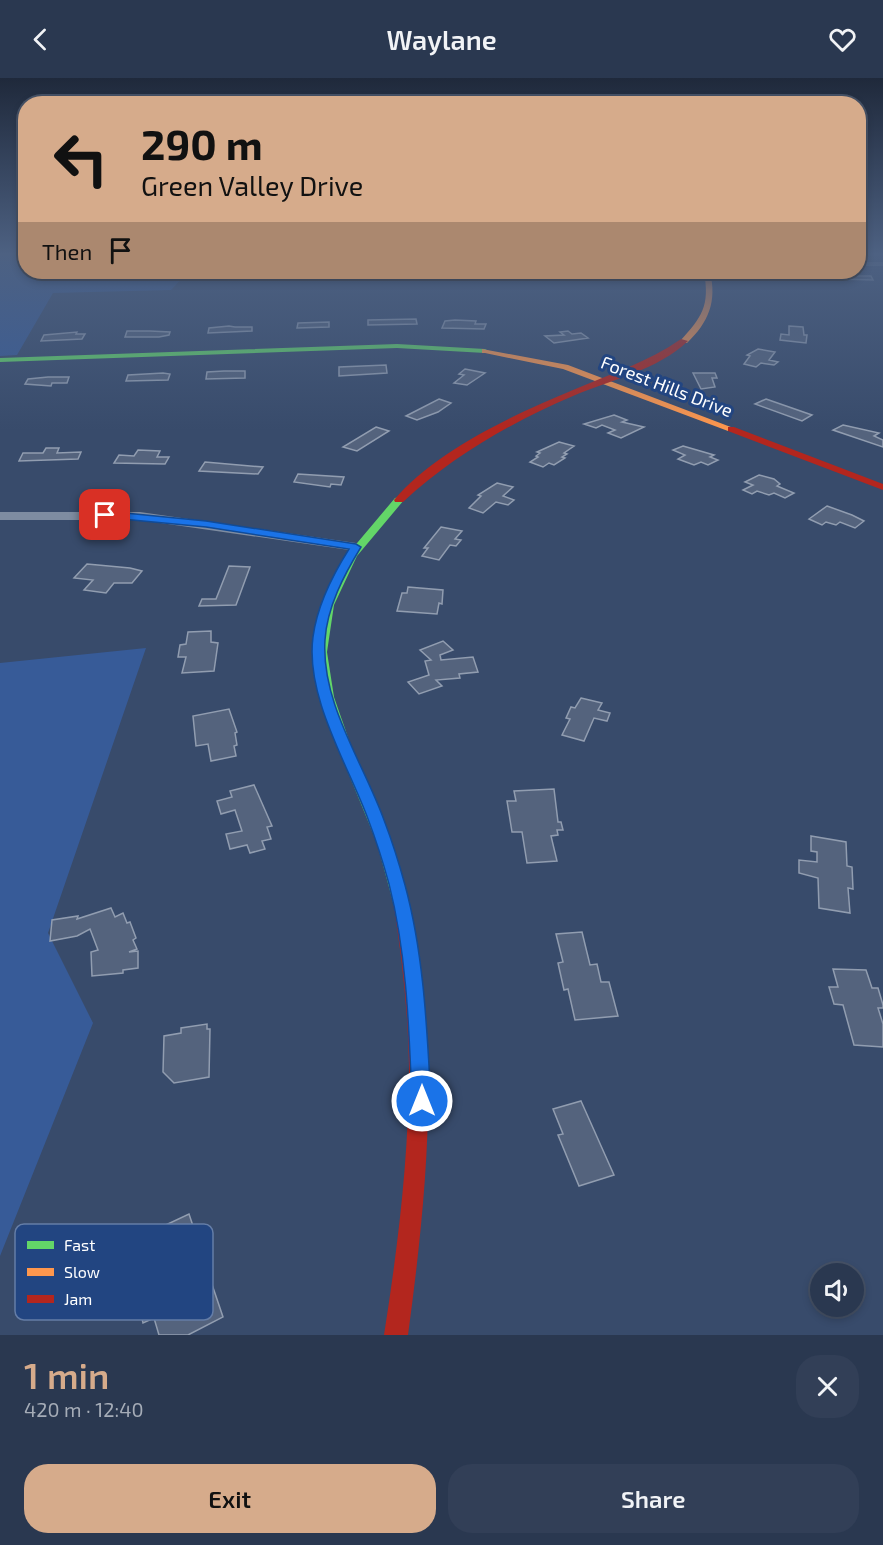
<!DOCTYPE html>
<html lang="en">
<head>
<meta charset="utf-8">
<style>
  :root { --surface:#2a3850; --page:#323f57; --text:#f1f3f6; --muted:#a5acb7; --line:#465267; --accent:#d6ab8b }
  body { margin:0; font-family:"Exo 2",sans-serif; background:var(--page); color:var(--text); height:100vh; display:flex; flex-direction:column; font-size:22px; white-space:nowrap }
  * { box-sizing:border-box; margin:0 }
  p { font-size:20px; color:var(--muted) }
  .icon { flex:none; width:33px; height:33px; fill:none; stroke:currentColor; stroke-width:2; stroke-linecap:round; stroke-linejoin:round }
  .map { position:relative; height:1257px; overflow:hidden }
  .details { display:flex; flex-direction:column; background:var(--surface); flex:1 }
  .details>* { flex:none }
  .guide { position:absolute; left:18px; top:18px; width:848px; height:183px; border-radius:24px; box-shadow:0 3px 9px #0003,0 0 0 2px var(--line); background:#d6ab8b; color:#111; overflow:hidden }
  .buttons { position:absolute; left:810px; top:1185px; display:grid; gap:12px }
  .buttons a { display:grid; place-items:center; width:54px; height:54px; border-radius:50%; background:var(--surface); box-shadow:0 3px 9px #0003,0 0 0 2px var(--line); font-size:30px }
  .pin { position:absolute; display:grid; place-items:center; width:51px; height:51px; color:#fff; margin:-26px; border-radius:12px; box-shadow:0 3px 9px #0006 }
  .me { position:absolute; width:66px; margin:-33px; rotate:0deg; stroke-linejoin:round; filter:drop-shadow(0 0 4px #0008) }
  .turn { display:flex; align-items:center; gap:21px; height:126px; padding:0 24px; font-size:27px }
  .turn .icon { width:78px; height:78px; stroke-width:2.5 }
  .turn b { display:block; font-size:42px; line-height:51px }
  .then { display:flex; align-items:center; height:57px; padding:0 24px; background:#0003; gap:12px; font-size:22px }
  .round { display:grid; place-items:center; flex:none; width:63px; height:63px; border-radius:24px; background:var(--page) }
  .headline { display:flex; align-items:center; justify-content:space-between; height:102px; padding:0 24px }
  h1 { font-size:36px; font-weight:600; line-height:45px; color:var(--accent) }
  .primary-button { display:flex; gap:12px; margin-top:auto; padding:12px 24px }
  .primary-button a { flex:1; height:69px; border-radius:24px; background:var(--accent); color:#111; font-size:24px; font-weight:600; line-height:69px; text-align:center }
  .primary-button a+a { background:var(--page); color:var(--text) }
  header { display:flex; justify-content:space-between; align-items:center; height:78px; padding:0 24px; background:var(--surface); font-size:27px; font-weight:600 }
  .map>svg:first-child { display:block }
  .green { fill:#375b98 }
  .building { fill:#54637d; stroke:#919db0; stroke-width:1.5 }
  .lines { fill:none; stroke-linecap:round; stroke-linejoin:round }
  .street { fill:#7e8ca1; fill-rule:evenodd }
  .fast { fill:#63d668; fill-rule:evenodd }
  .slow { fill:#ff974d; fill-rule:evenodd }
  .jam { fill:#b3261e; fill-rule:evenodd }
  .route { fill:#1a73e8; stroke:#114b97; stroke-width:1.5 }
  .labels { text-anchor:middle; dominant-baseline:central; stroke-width:6; stroke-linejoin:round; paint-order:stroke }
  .far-street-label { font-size:18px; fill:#fff; stroke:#224581 }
  .key { fill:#224581; stroke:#647da7; stroke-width:1.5 }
  .key-label { font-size:16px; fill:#fff }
</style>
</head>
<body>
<header><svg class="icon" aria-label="back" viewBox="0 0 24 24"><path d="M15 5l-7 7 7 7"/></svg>Waylane<svg class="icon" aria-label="heart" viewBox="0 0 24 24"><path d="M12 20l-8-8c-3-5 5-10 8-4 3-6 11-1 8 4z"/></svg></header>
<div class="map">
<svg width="883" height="1257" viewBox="0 0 883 1257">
  <rect width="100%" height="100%" fill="#384b6b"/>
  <g class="green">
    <path d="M 0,176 L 25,176 L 26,194 L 188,194 L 171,212 L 53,215 L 17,277 L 0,278 Z"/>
    <path d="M 146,570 L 48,855 L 93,945 L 0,1178 L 0,585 Z"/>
  </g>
  <g class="building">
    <path d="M 740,195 L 773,195 L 781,199 L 742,198 Z"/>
    <path d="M 832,198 L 871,198 L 873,202 L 838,201 Z"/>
    <path d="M 416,241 L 417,246 L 368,247 L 368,242 Z"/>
    <path d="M 455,242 L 476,243 L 475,246 L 486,246 L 484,251 L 442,250 L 445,243 Z"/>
    <path d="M 329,244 L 329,249 L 297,250 L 298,245 Z"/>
    <path d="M 229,248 L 235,249 L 252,249 L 252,253 L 208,255 L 209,250 Z"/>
    <path d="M 789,248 L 803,249 L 804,257 L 807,257 L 806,265 L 780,262 L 781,256 L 789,257 Z"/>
    <path d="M 127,253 L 150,253 L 170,254 L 169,257 L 159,259 L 125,259 Z"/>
    <path d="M 568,253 L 572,256 L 581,255 L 588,260 L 554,265 L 545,258 L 564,257 L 560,254 Z"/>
    <path d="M 77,254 L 76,256 L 85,256 L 82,261 L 41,263 L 44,257 Z"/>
    <path d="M 758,271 L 775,274 L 769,282 L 778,284 L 774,287 L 761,285 L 756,289 L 744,286 L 750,278 L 747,277 Z"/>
    <path d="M 386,287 L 387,295 L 339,298 L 339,289 Z"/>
    <path d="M 465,291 L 485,295 L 467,307 L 454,305 L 464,297 L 459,296 Z"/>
    <path d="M 224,293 L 245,293 L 245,300 L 206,301 L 207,294 Z"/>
    <path d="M 163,295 L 170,296 L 168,302 L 126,303 L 128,297 Z"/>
    <path d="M 693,295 L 715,295 L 717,300 L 712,300 L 715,309 L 701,311 Z"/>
    <path d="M 48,299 L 69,299 L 67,305 L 52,305 L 51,308 L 25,306 L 28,301 Z"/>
    <path d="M 439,321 L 451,325 L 438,334 L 417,342 L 406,338 Z"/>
    <path d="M 766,321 L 812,337 L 802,343 L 755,326 Z"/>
    <path d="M 614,337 L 627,342 L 622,344 L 644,349 L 621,360 L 608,355 L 615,352 L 602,347 L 596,350 L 584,346 Z"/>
    <path d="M 843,347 L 879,355 L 874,358 L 883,362 L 883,369 L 833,352 Z"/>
    <path d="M 376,349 L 389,353 L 357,373 L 343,369 Z"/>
    <path d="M 559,364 L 574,368 L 564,375 L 567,376 L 562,379 L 565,380 L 554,387 L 549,385 L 543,389 L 530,384 L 538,379 L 536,378 L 540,375 L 537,374 Z"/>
    <path d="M 683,368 L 714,377 L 710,379 L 718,382 L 708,387 L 701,384 L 694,387 L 678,381 L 685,377 L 673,372 Z"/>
    <path d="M 46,370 L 59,370 L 57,375 L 81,374 L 78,381 L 19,383 L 23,375 L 43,375 Z"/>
    <path d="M 138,372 L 160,373 L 157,379 L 169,379 L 165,386 L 114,385 L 119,377 L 134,378 Z"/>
    <path d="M 205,384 L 263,389 L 258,396 L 199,393 Z"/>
    <path d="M 298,396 L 344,399 L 341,407 L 331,406 L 330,409 L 294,404 Z"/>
    <path d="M 759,397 L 774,401 L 780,406 L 777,408 L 794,415 L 785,420 L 774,415 L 769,417 L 757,413 L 752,416 L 743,412 L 753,407 L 745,404 Z"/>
    <path d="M 497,405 L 513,409 L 503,418 L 514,422 L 508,427 L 496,424 L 483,435 L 469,430 L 481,418 L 478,417 Z"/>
    <path d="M 827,428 L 852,437 L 864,443 L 855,450 L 840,444 L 836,447 L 826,444 L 822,447 L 809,441 Z"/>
    <path d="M 441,449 L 462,453 L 455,461 L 461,462 L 456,468 L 450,467 L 439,482 L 422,478 L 428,470 L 424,470 Z"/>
    <path d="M 87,486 L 130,490 L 142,493 L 132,505 L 114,505 L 106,515 L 84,512 L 93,502 L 74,500 Z"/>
    <path d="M 229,488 L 250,489 L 236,527 L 199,528 L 202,521 L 216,521 Z"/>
    <path d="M 408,509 L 443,512 L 442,526 L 439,525 L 437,536 L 397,533 L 402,515 L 407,515 Z"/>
    <path d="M 211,553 L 211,564 L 218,565 L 214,593 L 182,595 L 186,579 L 178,579 L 180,567 L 186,566 L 188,554 Z"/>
    <path d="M 443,563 L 453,572 L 440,577 L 441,582 L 473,579 L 478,594 L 459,596 L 460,600 L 436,602 L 442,608 L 419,616 L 408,604 L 429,597 L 425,583 L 431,582 L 420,572 Z"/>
    <path d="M 581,620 L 602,625 L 598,632 L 610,635 L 607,643 L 594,640 L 584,663 L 562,657 L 570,641 L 566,640 L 571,629 L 575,630 Z"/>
    <path d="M 229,631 L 237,654 L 235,655 L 237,667 L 234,668 L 236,678 L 211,683 L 208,666 L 196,668 L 193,638 Z"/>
    <path d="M 254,707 L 272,748 L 267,749 L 271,761 L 262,763 L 265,771 L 250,775 L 247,767 L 230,771 L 226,756 L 242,753 L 235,732 L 221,736 L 217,723 L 232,719 L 230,713 Z"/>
    <path d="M 554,711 L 558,744 L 561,744 L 563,752 L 557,752 L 558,757 L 551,758 L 557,783 L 527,785 L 522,754 L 512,754 L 507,723 L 516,723 L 514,713 Z"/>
    <path d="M 811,758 L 846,764 L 847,788 L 852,789 L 853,811 L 848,810 L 850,835 L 819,830 L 818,800 L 799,795 L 799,782 L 817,784 L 817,774 L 811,773 Z"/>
    <path d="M 111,830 L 115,839 L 123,835 L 127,845 L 130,844 L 136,860 L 133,862 L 137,871 L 129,874 L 138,873 L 138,890 L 123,892 L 123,895 L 92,898 L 91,874 L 98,872 L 90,851 L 77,858 L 50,863 L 52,842 L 78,838 L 77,841 Z"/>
    <path d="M 582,854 L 590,887 L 597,886 L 601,904 L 609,904 L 618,938 L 575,942 L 568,911 L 564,912 L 558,885 L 563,884 L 556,856 Z"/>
    <path d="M 833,891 L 866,892 L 872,910 L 878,910 L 883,927 L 883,930 L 878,930 L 883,946 L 883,969 L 854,967 L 843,927 L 834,926 L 829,909 L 838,909 Z"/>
    <path d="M 207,946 L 207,951 L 210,951 L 209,999 L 174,1005 L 163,994 L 164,958 L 181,955 L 181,950 Z"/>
    <path d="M 581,1023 L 614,1097 L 579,1108 L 558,1057 L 563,1056 L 553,1031 Z"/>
    <path d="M 189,1136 L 194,1151 L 202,1147 L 210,1169 L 201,1174 L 223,1239 L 188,1257 L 159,1257 L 154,1240 L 143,1245 L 140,1232 L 125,1240 L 118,1213 L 145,1201 L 138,1177 L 142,1174 L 138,1160 Z"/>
  </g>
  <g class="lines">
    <g class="street">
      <rect x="858" y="184" width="25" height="4"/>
      <path d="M 0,434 L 140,434 L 356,465 L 362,469 L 356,473 L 140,442 L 0,442 Z"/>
    </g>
    <g class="fast">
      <path d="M 397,266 L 485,271 L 489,273 L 485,275 L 397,270 L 0,284 L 0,280 Z"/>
      <path d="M 399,419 L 404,422 L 357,478 L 334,527 L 327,574 L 334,619 L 350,665 L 392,765 L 409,824 L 407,829 L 401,830 L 395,829 L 393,824 L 377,765 L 336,665 L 321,619 L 315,574 L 322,527 L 347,477 L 395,420 Z"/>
    </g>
    <g class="slow">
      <path d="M 704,194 L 710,194 C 717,223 709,244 687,265 L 681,265 L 680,263 C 702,239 710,228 704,194 Z"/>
      <path d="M 482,271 L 568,287 L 736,351 L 728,353 L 563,291 L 485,275 L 482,275 Z"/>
    </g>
    <g class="jam">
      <path d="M 681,261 L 688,263 C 658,292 610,302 573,318 C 510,345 453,378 403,424 L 395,424 L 394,422 C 435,373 515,336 573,312 C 610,296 648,284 681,261 Z"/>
      <path d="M 728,349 L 734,349 L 883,406 L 883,412 L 728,353 Z"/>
      <path d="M 401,818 L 407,819 L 409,824 C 419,878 427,932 428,988 C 430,1078 420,1168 408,1257 L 384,1257 C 398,1168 409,1078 409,988 C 408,933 402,878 393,824 L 395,819 Z"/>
    </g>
  </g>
  <linearGradient id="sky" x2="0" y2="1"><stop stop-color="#1f293b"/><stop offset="0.5" stop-color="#4d6182"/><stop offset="1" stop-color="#4d6182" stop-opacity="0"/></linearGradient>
  <rect width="883" height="352" fill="url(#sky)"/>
  <path class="route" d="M 105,433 L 206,443 L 356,466 L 361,469 C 344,497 327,529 325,562 C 321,625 363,684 384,742 C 392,763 399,785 405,807 C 424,877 427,951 431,1023 L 429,1030 L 422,1033 L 414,1030 L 412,1023 C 409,951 407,877 389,806 C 383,784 376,762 368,741 C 348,687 305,618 313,559 C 317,528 332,498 349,471 L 206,449 L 101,439 L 100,437 Z"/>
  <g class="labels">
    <g class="far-street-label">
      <text transform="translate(667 308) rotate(21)">Forest Hills Drive</text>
    </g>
  </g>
  <rect x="15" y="1146" width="198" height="96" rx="9" class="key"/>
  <rect x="27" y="1163" width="27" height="8" fill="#63d668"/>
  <rect x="27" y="1190" width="27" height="8" fill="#ff974d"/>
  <rect x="27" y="1217" width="27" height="8" fill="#b3261e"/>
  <g class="key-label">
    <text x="64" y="1173">Fast</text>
    <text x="64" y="1200">Slow</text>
    <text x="64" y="1227">Jam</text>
  </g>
</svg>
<div class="buttons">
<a><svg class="icon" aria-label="sound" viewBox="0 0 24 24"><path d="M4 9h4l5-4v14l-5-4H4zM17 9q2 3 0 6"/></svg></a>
</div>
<div class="pin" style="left:105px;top:437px;background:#d93025"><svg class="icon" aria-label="arrive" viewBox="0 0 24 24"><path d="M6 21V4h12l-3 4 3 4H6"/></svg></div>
<svg class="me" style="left:422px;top:1023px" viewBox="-20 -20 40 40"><circle r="17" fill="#1a73e8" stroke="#fff" stroke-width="3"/><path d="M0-11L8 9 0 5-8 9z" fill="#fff"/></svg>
<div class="guide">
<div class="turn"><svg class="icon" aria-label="left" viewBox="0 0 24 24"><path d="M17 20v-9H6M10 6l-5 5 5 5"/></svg><div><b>290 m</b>Green Valley Drive</div></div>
<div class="then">Then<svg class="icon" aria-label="arrive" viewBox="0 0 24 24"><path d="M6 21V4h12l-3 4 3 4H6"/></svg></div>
</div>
</div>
<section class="details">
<div class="headline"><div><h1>1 min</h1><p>420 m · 12:40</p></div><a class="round"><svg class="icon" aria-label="close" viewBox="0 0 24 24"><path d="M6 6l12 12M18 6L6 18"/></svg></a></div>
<div class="primary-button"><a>Exit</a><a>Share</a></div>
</section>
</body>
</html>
